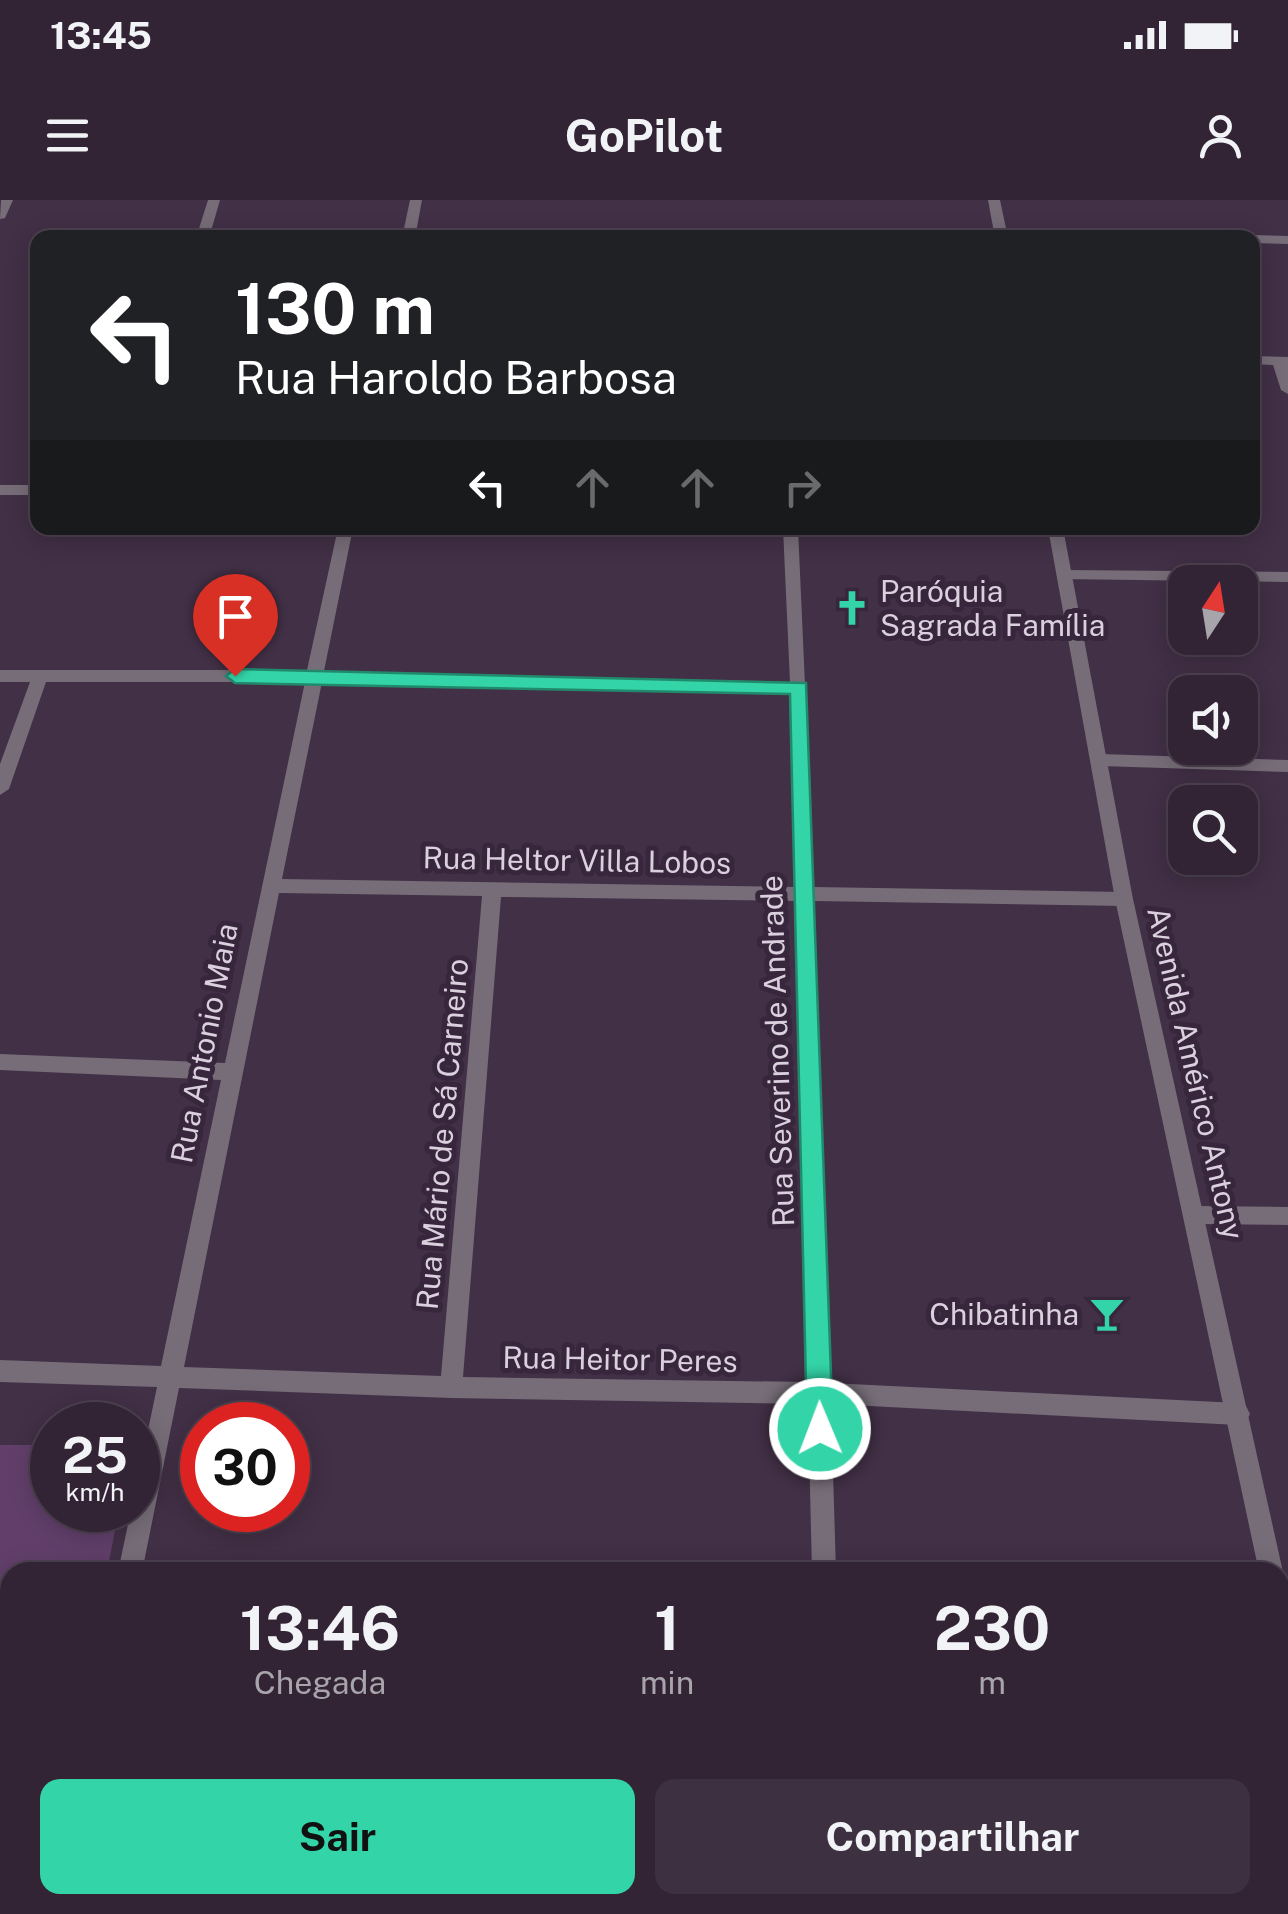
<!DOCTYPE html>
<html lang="pt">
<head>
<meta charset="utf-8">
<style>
  :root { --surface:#322434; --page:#3d3040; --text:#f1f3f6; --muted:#a8a4ac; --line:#4d414f; --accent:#33d4a8 }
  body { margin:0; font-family:"Public Sans",sans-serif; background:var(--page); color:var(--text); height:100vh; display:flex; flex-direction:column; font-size:38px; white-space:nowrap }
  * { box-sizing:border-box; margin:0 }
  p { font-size:32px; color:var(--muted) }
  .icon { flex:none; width:55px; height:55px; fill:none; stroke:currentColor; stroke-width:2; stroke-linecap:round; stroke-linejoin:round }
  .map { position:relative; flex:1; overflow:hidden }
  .panel { position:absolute; left:0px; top:1362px; width:1290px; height:352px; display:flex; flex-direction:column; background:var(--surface); border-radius:30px 30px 0 0; box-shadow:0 5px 25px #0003,0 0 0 2px var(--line) }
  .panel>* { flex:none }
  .banner { position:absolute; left:30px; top:30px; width:1230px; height:305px; border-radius:20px; box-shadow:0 5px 25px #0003,0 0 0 2px var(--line); background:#202124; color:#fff; overflow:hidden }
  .needle { width:65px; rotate:12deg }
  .tools { position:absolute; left:1168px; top:365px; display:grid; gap:20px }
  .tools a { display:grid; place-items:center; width:90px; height:90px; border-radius:20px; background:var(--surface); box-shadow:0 5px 25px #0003,0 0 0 2px var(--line); font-size:50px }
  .speed { position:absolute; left:30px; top:1202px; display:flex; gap:20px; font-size:50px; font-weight:700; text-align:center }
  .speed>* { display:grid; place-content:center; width:130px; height:130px; border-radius:50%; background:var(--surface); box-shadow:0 5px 25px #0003,0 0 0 2px var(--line); line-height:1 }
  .speed small { font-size:25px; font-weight:400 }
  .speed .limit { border:15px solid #d22; background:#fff; color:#111 }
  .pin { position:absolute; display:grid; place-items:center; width:85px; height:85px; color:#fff; margin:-102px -42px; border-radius:50% 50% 50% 0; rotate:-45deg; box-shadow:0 0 10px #0007 }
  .pin .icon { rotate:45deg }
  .me { position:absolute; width:110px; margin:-55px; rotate:359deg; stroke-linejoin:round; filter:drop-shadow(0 0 8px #0008) }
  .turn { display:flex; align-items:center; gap:35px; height:210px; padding:0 40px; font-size:45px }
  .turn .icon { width:130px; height:130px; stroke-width:2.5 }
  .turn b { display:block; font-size:70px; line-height:85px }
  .lanes { display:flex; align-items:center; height:95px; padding:0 40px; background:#0003; justify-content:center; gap:50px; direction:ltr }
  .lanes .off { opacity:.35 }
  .eta { display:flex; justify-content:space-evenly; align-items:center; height:170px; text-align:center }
  .eta b { font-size:60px; font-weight:700; line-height:70px }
  .primary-button { display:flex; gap:20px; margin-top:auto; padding:20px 40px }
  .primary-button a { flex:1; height:115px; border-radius:20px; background:var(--accent); color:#111; font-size:40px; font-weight:700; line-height:115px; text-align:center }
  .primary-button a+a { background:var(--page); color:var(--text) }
  .status { display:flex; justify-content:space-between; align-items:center; height:70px; padding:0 50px; background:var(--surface); direction:ltr }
  .status svg { height:28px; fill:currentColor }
  header { display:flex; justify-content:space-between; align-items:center; height:130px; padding:0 40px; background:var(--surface); font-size:45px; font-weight:700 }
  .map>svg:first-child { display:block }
  .green { fill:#613f6a }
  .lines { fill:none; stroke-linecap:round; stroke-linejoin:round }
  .minor { fill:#766d78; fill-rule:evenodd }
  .tertiary { fill:#766d78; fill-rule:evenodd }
  .route { fill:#33d4a8; stroke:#218a6d; stroke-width:2.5 }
  .labels { text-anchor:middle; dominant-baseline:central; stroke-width:10; stroke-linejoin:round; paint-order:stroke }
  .poi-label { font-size:30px; fill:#dbd0de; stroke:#37263c; text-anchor:start }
  .street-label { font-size:30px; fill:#dbd0de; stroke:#37263c }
</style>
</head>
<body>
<div class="status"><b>13:45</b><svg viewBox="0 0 49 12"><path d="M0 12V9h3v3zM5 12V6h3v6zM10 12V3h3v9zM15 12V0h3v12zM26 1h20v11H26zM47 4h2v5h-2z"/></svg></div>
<header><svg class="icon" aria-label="menu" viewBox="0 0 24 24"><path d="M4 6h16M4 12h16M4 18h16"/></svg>GoPilot<svg class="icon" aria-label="person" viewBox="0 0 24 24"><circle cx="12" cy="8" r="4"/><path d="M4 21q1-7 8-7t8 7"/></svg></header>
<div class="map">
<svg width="1288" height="1714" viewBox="0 0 1288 1714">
  <rect width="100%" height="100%" fill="#423046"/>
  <path class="green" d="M 0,1245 L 52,1245 L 52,1310 L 119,1310 L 107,1372 L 10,1372 L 10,1705 L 43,1705 L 42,1714 L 0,1714 Z"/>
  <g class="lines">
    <g class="minor">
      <path d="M 1,0 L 13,0 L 5,18 L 0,19 Z"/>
      <path d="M 208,0 L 220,0 L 209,38 L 196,38 Z"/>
      <path d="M 410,0 L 422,0 L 415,38 L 402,38 Z"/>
      <path d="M 1002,32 L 1117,34 L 1123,38 L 997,38 Z"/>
      <path d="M 1252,35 L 1288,36 L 1288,44 L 1252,43 L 1252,38 L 1247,38 Z"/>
      <path d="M 1252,156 L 1288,157 L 1288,194 L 1281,190 L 1273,165 L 1252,164 Z"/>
      <path d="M 338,328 L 353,328 L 324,471 L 790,482 L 783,328 L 798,328 L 814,687 L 1124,692 L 1133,699 L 1124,706 L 814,701 L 830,1183 L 1238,1203 L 1246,1206 L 1250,1214 L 1246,1222 L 1238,1225 L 831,1204 L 836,1372 L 812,1372 L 808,1204 L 451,1198 L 179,1188 L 142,1372 L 118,1372 L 131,1310 L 138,1310 L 138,1278 L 157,1187 L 0,1182 L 0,1160 L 161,1166 L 221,880 L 0,870 L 0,854 L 225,863 L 305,482 L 46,482 L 9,589 L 0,595 L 0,564 L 30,482 L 0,482 L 0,470 L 307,470 ZM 322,482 L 791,494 L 795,687 L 282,679 ZM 279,693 L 482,696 L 441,1176 L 184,1167 ZM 501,697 L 796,701 L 807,1182 L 463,1177 Z"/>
      <path d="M 1065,370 L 1288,372 L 1288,382 L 1059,379 L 1057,375 Z"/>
      <path d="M 1101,554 L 1288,560 L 1288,572 L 1101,566 L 1092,560 Z"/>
      <path d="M 1195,1006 L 1288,1007 L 1288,1025 L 1195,1024 L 1187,1022 L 1184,1015 L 1187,1008 Z"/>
      <path d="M 1280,1406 L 1288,1409 L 1288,1471 L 1280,1467 Z"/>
      <path d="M 53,1705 L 81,1705 L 79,1714 L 51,1714 Z"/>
      <path d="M 484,1705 L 512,1705 L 511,1714 L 483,1714 Z"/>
      <rect x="821" y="1705" width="28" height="9"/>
    </g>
    <g class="tertiary">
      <path d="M 988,0 L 1000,0 L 1008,38 L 995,38 Z"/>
      <rect x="0" y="285" width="38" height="10"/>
      <path d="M 1048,328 L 1063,328 L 1133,699 L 1283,1372 L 1280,1380 L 1288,1381 L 1288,1405 L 1280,1404 L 1280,1372 L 1259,1372 L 1115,699 Z"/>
    </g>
  </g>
  <path class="route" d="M 235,469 L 806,483 L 833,1229 L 829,1238 L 820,1241 L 810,1238 L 807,1229 L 790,494 L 235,483 L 226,476 Z"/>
  <defs>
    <symbol id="church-bare" viewBox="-9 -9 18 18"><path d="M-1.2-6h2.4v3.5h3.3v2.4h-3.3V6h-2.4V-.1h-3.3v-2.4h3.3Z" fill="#33d4a8" stroke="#37263c" stroke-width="2.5" paint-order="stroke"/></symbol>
    <symbol id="bar-bare" viewBox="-9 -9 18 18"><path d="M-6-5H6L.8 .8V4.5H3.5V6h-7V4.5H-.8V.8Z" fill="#33d4a8" stroke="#37263c" stroke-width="2.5" paint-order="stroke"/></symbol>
  </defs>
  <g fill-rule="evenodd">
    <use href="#church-bare" x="827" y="383" width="50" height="50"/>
    <use href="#bar-bare" x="1082" y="1089" width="50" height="50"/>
  </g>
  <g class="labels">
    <g class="poi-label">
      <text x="880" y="391">Paróquia<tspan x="880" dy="34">Sagrada Família</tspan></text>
      <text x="1079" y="1114" text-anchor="end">Chibatinha</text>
    </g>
    <g class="street-label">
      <text transform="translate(577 660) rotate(1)">Rua Heltor Villa Lobos</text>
      <text transform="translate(204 843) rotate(-79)">Rua Antonio Maia</text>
      <text transform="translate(777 851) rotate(-92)">Rua Severino de Andrade</text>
      <text transform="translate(1196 873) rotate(77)">Avenida Américo Antony</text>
      <text transform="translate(442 934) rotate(-85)">Rua Mário de Sá Carneiro</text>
      <text transform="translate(620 1159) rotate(1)">Rua Heitor Peres</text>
    </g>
  </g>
</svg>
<div class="tools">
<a><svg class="needle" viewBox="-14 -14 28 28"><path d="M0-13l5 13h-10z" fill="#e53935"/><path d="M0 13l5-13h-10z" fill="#a8a4ac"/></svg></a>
<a><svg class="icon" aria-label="sound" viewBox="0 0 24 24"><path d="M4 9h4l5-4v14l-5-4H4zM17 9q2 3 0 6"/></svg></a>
<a><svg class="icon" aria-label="search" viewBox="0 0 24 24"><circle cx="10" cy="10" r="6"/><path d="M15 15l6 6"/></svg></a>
</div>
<div class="speed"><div>25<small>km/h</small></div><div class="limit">30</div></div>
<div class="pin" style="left:235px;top:476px;background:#d93025"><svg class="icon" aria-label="arrive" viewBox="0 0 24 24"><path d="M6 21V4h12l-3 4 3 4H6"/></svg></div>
<svg class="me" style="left:820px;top:1229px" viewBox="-20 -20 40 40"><circle r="17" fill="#33d4a8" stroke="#fff" stroke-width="3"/><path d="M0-11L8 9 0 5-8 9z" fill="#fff"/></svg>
<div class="banner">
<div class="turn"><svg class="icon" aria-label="left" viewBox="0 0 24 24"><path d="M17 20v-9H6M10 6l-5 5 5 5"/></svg><div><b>130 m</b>Rua Haroldo Barbosa</div></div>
<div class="lanes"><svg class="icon" aria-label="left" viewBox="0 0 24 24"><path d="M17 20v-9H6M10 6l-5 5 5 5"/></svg><svg class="icon off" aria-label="ahead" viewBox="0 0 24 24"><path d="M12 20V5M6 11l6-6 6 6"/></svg><svg class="icon off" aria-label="ahead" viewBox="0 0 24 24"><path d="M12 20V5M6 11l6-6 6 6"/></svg><svg class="icon off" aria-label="right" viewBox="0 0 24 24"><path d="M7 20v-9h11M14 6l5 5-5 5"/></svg></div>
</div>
<section class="panel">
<div class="eta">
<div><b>13:46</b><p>Chegada</p></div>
<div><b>1</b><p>min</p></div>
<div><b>230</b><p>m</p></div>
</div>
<div class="primary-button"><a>Sair</a><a>Compartilhar</a></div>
</section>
</div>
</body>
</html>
